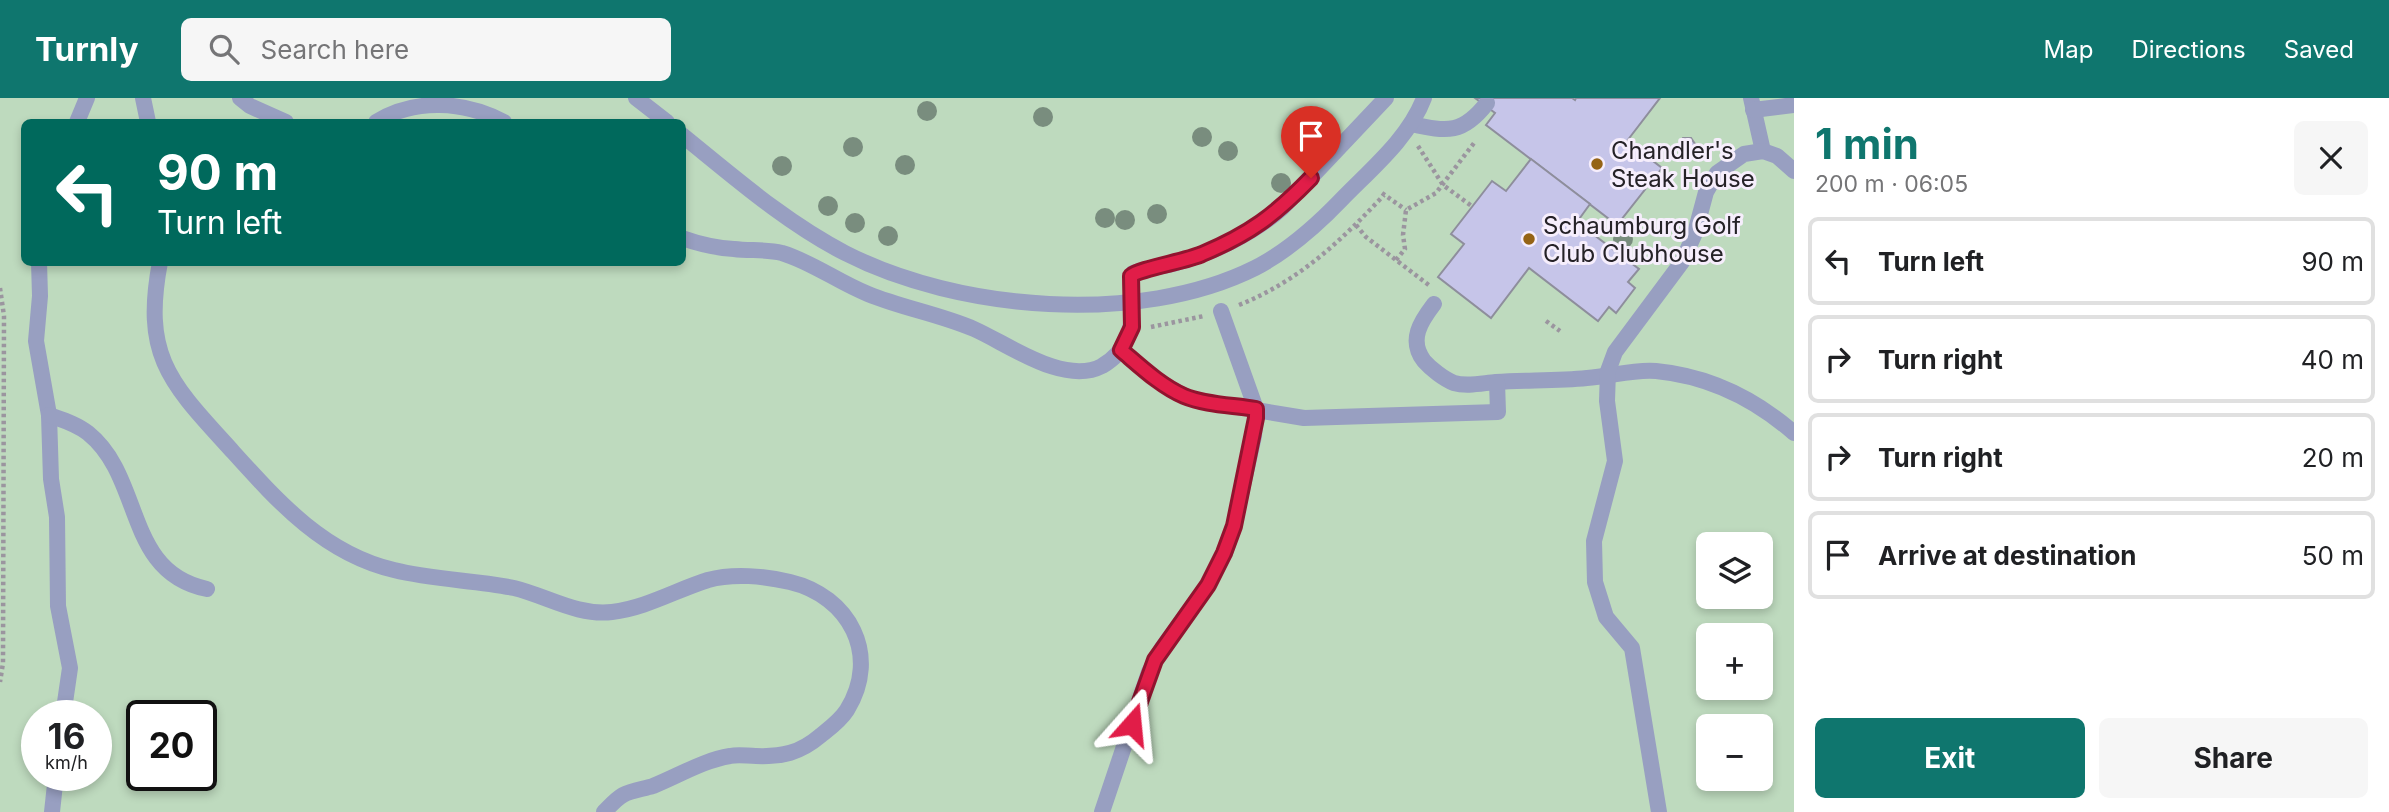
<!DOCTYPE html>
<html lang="en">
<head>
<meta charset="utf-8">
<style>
  :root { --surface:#fff; --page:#f6f6f6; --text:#202124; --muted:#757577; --line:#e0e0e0; --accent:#0f766e }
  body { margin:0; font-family:Inter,sans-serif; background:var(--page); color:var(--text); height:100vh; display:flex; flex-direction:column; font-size:26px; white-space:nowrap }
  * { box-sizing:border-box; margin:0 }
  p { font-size:23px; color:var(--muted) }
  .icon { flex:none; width:38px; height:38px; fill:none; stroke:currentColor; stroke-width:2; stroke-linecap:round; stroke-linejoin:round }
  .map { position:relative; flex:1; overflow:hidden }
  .side { display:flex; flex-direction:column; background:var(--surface); width:595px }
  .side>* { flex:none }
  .banner { position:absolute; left:21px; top:21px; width:665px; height:147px; border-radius:10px; box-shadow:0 4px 10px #0003; background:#00695c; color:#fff; overflow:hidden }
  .controls { position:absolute; left:1696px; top:434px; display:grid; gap:14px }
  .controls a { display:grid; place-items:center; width:77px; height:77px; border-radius:10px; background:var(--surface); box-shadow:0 4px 10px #0003; font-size:35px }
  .speed { position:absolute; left:21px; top:602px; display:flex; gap:14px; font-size:35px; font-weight:700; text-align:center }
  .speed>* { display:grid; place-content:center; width:91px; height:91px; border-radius:50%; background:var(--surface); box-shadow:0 4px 10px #0003; line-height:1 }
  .speed small { font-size:18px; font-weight:400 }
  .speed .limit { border:4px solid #111; border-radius:10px; background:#fff; color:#111 }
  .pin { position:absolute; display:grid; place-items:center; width:60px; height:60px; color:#fff; margin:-72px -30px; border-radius:50% 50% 50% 0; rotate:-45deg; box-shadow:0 0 7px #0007 }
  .pin .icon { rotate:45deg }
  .me { position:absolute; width:77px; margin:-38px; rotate:18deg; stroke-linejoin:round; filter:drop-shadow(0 0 5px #0008) }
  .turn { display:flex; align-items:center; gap:24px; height:147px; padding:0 21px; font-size:32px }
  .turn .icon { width:91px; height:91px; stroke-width:2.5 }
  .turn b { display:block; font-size:49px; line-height:60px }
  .round { display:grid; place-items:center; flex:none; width:74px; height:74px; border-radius:10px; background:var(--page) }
  .head { display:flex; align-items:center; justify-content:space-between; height:119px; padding:0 21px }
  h1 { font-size:42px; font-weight:700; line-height:52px; color:var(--accent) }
  .button { display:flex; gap:14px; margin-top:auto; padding:14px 21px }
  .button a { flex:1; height:80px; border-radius:10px; background:var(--accent); color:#fff; font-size:28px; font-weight:700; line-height:80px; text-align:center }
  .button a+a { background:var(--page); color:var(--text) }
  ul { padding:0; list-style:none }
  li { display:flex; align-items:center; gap:21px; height:88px; margin:0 14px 10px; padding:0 7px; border:4px solid var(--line); border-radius:10px }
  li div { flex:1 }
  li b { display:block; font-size:26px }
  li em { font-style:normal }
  header { display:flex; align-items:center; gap:42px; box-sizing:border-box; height:98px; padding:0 35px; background:var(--accent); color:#fff }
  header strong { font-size:33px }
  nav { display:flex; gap:38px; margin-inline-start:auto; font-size:24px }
  .search { width:490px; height:63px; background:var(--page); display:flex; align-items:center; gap:18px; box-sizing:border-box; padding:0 24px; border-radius:10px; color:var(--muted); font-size:26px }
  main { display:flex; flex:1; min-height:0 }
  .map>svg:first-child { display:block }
  .green { fill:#bedabe; fill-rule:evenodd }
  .building { fill:#c6c5e9; stroke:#8e8e9c; stroke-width:2 }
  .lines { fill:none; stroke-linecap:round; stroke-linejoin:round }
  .path { stroke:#9b959f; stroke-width:4.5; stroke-dasharray:3.5 3.5; stroke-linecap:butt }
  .service { stroke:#989fc1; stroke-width:16 }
  .tree { fill:#798d7e }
  .route-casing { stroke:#92132f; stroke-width:18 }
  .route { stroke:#e11d48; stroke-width:12 }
  .poi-dot { fill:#956415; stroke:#f6eefc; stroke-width:2.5 }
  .labels { text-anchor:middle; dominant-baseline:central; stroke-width:6; stroke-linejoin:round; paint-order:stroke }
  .poi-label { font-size:24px; fill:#252227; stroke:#f6eefc; text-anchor:start }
</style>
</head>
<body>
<header>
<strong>Turnly</strong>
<div class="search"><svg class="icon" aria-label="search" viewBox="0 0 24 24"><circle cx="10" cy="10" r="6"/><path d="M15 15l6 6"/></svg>Search here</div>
<nav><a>Map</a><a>Directions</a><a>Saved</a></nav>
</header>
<main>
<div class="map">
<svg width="1794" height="714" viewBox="0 0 1794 714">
  <rect width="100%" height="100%" fill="#f6eefc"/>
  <path class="green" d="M 0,0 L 1794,0 L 1794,714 L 0,714 ZM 24,24 L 682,24 L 682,164 L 24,164 ZM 1708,446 L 1760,446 L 1760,499 L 1708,499 ZM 1708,537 L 1760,537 L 1760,590 L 1708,590 ZM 37,618 L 96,618 L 96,677 L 37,677 ZM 142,618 L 201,618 L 201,677 L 142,677 ZM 1708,628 L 1760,628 L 1760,681 L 1708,681 Z"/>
  <g class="building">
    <path d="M 1475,0 L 1572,0 L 1575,2 L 1576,0 L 1660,0 L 1627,43 L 1662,70 L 1617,127 L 1486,27 L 1495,15 Z"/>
    <path d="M 1683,40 L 1691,40 L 1695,46 L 1692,54 L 1684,54 L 1679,48 Z"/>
    <path d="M 1531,61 L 1590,106 L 1577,124 L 1639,171 L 1628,184 L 1635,190 L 1616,215 L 1609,209 L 1598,223 L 1529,170 L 1491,220 L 1438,179 L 1464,146 L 1451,136 L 1492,83 L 1506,93 Z"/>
  </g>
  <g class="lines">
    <g class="path">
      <path d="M 1303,20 L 1322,39"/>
      <path d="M 1418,48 L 1443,87 L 1473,109"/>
      <path d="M 1382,95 L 1406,112"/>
      <path d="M 1356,127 L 1366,139 L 1430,188"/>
      <path d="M 1396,162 L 1405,151 L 1403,137 L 1406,112 L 1436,95 L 1474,45"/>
      <path d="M 0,190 L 4,218 L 3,565 L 0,584"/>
      <path d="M 1239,207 C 1299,183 1341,143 1384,97"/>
      <path d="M 1546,223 L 1560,233"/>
      <path d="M 1151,229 L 1204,218"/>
    </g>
    <g class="service">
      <path d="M 143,0 L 148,24"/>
      <path d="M 240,0 L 250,8 L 286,24"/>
      <path d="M 636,0 L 667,24"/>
      <path d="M 1751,0 L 1763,53"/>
      <path d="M 1753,12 L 1794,7"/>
      <path d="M 77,24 L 87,0"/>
      <path d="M 376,24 C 415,0 464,3 504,24"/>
      <path d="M 1411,26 C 1448,34 1463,36 1487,5"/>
      <path d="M 682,37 C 734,79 785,124 845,155 C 958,213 1139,228 1255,170 C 1288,153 1316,128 1341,102 C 1371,71 1409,40 1424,0"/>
      <path d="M 682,140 C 699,146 716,150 734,151 C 750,153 766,151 782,155 C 812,164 838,184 868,196 C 902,210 939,216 974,231 C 1008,246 1064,288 1102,268 C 1128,253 1134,229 1132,200 C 1131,191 1129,183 1133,175 C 1147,170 1162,169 1176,165 C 1213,155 1254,135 1282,110 L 1386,0"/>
      <path d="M 39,164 L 40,198 L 36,243 L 49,317 L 51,381 L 57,419 L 58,508 L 70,570 L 63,618"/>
      <path d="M 160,164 C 143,254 167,282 225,345 C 274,399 321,455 394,472 C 434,482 475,482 514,490 C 547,498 577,518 612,514 C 646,510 676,492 708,482 C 733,475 765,478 790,484 C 849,498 881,557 847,612 C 840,623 830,630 820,638 C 800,655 782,659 756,658 C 747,658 739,656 730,658 C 704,662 678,678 653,688 C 644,691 632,692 623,697 C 616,701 610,708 604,714"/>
      <path d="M 1434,206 C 1421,223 1408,242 1424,263 C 1431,271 1444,281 1454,285 C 1467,289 1483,285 1496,284 C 1526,282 1557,283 1587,280 C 1609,279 1633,271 1656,273 C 1708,278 1755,301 1794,335"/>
      <path d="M 1121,252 C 1144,271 1166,292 1195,302 L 1304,320 L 1498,314 L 1497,284"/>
      <path d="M 49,317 C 63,322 77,326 88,335 C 144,380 124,474 207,491"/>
      <path d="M 52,714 L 56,677"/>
      <path d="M 1102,714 L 1149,574 L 1162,550 L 1208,487 L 1225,455 L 1234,428 L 1254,338 L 1256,311 L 1221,213"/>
      <path d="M 1659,714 L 1632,550 L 1606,519 L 1595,484 L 1594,443 L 1615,363 L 1607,303 L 1608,273 L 1615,254 L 1682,164 L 1695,135 L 1706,94 L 1717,75 L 1744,56 L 1763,53 L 1777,58 L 1794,73"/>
    </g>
  </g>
  <g class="tree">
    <circle cx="927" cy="13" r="10"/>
    <circle cx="1043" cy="19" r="10"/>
    <circle cx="1202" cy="39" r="10"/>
    <circle cx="853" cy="49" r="10"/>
    <circle cx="1228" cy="53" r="10"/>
    <circle cx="905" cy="67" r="10"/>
    <circle cx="782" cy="68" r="10"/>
    <circle cx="1281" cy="85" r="10"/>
    <circle cx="828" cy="108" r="10"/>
    <circle cx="1157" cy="116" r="10"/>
    <circle cx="1105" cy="120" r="10"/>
    <circle cx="1125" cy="122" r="10"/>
    <circle cx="855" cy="125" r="10"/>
    <circle cx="888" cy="138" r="10"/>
    <circle cx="1623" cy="141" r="10"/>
  </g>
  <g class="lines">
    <defs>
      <path id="route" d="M 1132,626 L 1155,562 L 1208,487 L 1224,455 L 1234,428 L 1256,320 L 1256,311 C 1233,307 1206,307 1184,298 C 1161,288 1141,269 1121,252 L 1132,229 L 1131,178 C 1138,171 1187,163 1202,156 C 1250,136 1275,117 1311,80"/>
    </defs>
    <use href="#route" class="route-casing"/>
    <use href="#route" class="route"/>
  </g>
  <g class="poi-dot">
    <circle cx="1597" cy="66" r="7"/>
    <circle cx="1529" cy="141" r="7"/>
  </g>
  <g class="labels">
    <g class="poi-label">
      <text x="1611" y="52">Chandler's<tspan x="1611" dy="28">Steak House</tspan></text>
      <text x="1543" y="127">Schaumburg Golf<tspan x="1543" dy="28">Club Clubhouse</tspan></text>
    </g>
  </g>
</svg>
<div class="controls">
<a><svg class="icon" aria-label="layers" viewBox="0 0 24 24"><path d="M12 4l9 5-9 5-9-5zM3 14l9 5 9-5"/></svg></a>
<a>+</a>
<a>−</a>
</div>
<div class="speed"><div>16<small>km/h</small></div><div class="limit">20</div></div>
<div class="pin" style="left:1311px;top:80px;background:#d93025"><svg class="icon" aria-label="arrive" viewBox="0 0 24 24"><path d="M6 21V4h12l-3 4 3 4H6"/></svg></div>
<svg class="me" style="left:1132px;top:626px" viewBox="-20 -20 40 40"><path d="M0-17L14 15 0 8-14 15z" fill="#e11d48" stroke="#fff" stroke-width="4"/></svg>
<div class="banner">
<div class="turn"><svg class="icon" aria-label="left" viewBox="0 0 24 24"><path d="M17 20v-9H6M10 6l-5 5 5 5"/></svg><div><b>90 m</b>Turn left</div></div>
</div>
</div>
<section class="side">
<div class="head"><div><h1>1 min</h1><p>200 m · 06:05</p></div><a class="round"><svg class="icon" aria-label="close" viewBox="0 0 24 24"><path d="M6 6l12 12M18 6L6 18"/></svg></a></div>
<ul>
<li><svg class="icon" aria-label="left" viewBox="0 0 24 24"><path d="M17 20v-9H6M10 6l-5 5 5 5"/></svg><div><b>Turn left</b></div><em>90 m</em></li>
<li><svg class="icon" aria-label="right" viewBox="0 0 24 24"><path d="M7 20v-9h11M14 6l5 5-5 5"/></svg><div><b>Turn right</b></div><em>40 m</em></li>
<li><svg class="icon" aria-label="right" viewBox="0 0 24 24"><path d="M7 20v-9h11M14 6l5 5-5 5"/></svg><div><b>Turn right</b></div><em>20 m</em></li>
<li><svg class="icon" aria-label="arrive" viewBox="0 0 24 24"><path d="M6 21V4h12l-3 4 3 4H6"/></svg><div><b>Arrive at destination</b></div><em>50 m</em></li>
</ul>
<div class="button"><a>Exit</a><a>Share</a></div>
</section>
</main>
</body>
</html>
